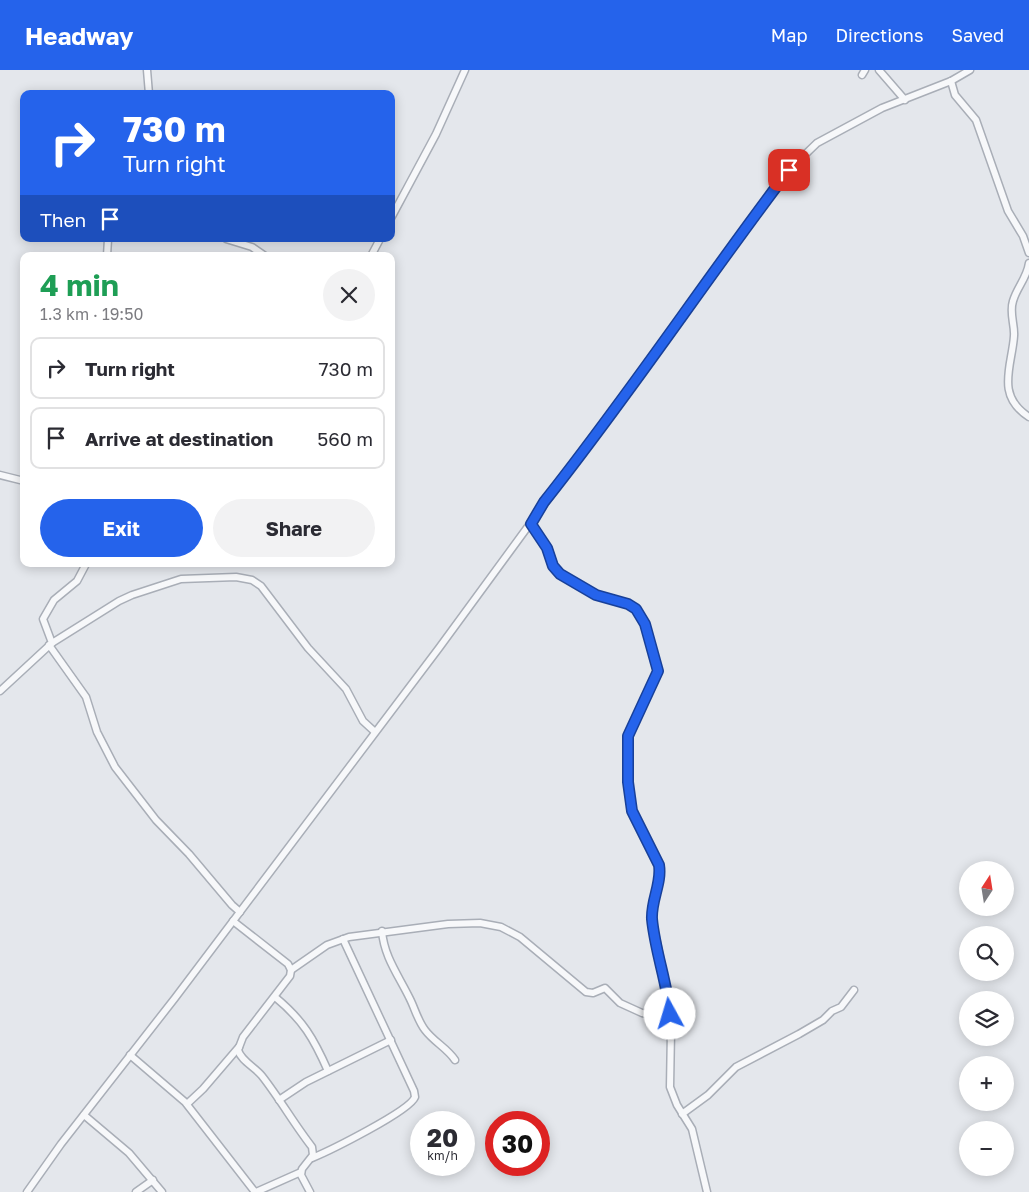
<!DOCTYPE html>
<html lang="en">
<head>
<meta charset="utf-8">
<style>
  :root { --surface:#fff; --page:#f2f2f3; --text:#2b2b33; --muted:#7c7c81; --line:#e1e1e2; --accent:#2563eb }
  body { margin:0; font-family:"Golos Text",sans-serif; background:var(--page); color:var(--text); height:100vh; display:flex; flex-direction:column; font-size:19px; white-space:nowrap }
  * { box-sizing:border-box; margin:0 }
  p { font-size:16px; color:var(--muted) }
  .icon { flex:none; width:28px; height:28px; fill:none; stroke:currentColor; stroke-width:2; stroke-linecap:round; stroke-linejoin:round }
  .map { position:relative; flex:1; overflow:hidden }
  .sheet { position:absolute; left:20px; top:182px; width:375px; height:315px; display:flex; flex-direction:column; background:var(--surface); border-radius:10px; box-shadow:0 2px 12px #0003 }
  .sheet>* { flex:none }
  .guide { position:absolute; left:20px; top:20px; width:375px; height:152px; border-radius:10px; box-shadow:0 2px 12px #0003; background:#2563eb; color:#fff; overflow:hidden }
  .needle { width:32px; rotate:12deg }
  .fabs { position:absolute; left:959px; top:791px; display:grid; gap:10px }
  .fabs a { display:grid; place-items:center; width:55px; height:55px; border-radius:50%; background:var(--surface); box-shadow:0 2px 12px #0003; font-size:25px }
  .speed { position:absolute; left:410px; top:1041px; display:flex; gap:10px; font-size:25px; font-weight:700; text-align:center }
  .speed>* { display:grid; place-content:center; width:65px; height:65px; border-radius:50%; background:var(--surface); box-shadow:0 2px 12px #0003; line-height:1 }
  .speed small { font-size:12px; font-weight:400 }
  .speed .limit { border:8px solid #d22; background:#fff; color:#111 }
  .pin { position:absolute; display:grid; place-items:center; width:42px; height:42px; color:#fff; margin:-21px; border-radius:10px; box-shadow:0 2px 8px #0006 }
  .me { position:absolute; width:55px; margin:-28px; rotate:354deg; stroke-linejoin:round; filter:drop-shadow(0 0 4px #0008) }
  .turn { display:flex; align-items:center; gap:18px; height:105px; padding:0 20px; font-size:22px }
  .turn .icon { width:65px; height:65px; stroke-width:2.5 }
  .turn b { display:block; font-size:35px; line-height:42px }
  .then { display:flex; align-items:center; height:48px; padding:0 20px; background:#0003; gap:10px; font-size:19px }
  .round { display:grid; place-items:center; flex:none; width:52px; height:52px; border-radius:26px; background:var(--page) }
  .summary { display:flex; align-items:center; justify-content:space-between; height:85px; padding:0 20px }
  h1 { font-size:30px; font-weight:700; line-height:38px; color:#1e9e55 }
  .cta { display:flex; gap:10px; margin-top:auto; padding:10px 20px }
  .cta a { flex:1; height:58px; border-radius:30px; background:var(--accent); color:#fff; font-size:20px; font-weight:700; line-height:58px; text-align:center }
  .cta a+a { background:var(--page); color:var(--text) }
  ul { padding:0; list-style:none }
  li { display:flex; align-items:center; gap:15px; height:62px; margin:0 10px 8px; padding:0 10px; border:2px solid var(--line); border-radius:10px }
  li div { flex:1 }
  li b { display:block; font-size:19px }
  li em { font-style:normal }
  header { display:flex; align-items:center; gap:30px; box-sizing:border-box; height:70px; padding:0 25px; background:var(--accent); color:#fff }
  header strong { font-size:24px }
  nav { display:flex; gap:28px; margin-inline-start:auto; font-size:18px }
  .map>svg:first-child { display:block }
  .lines { fill:none; stroke-linecap:round; stroke-linejoin:round }
  .minor-casing { stroke:#a9aeb7; stroke-width:9 }
  .minor { stroke:#f7f8fa; stroke-width:6 }
  .route-casing { stroke:#184099; stroke-width:12 }
  .route { stroke:#2563eb; stroke-width:9 }
</style>
</head>
<body>
<header>
<strong>Headway</strong>
<nav><a>Map</a><a>Directions</a><a>Saved</a></nav>
</header>
<div class="map">
<svg width="1029" height="1122" viewBox="0 0 1029 1122">
  <rect width="100%" height="100%" fill="#e4e7ec"/>
  <g class="lines">
    <defs>
      <g id="minor">
        <path d="M 147,0 L 149,24"/>
        <path d="M 879,0 L 905,30"/>
        <path d="M 862,5 L 865,0"/>
        <path d="M 951,11 L 955,25 L 976,50 L 1008,141 L 1023,166 L 1029,183"/>
        <path d="M 391,148 L 436,64 L 465,0"/>
        <path d="M 226,169 L 252,177 L 265,186"/>
        <path d="M 107,186 L 108,169"/>
        <path d="M 371,186 L 380,169"/>
        <path d="M 1029,193 C 1027,208 1017,217 1013,231 C 1009,243 1015,255 1014,266 C 1012,296 995,325 1029,347"/>
        <path d="M 0,405 L 24,411"/>
        <path d="M 531,454 L 547,478 L 553,496 L 560,504 L 596,525 L 629,534 L 636,539 L 645,555 L 657,601 L 629,666 L 628,712 L 632,741 L 658,791 L 660,805 L 653,833 L 652,849 L 668,926 L 671,961 L 670,1017 L 677,1035 L 692,1059 L 707,1122"/>
        <path d="M 52,573 L 43,549 L 54,530 L 77,511 L 86,494"/>
        <path d="M 49,575 L 86,627 L 97,662 L 115,697 L 156,750 L 189,784 L 232,835 L 240,842"/>
        <path d="M 0,621 L 52,573 L 119,531 L 132,525 L 181,509 L 236,507 L 252,510 L 261,516 L 308,578 L 346,619 L 363,651 L 375,662"/>
        <path d="M 233,851 L 288,894 L 291,900 L 290,906 L 243,967 L 238,980 C 241,991 255,997 262,1006 C 280,1029 294,1054 312,1077 L 313,1085 L 302,1099 L 301,1105 L 310,1122"/>
        <path d="M 382,861 C 384,887 399,906 410,929 C 415,939 418,951 425,960 C 434,972 447,978 455,990"/>
        <path d="M 291,900 L 327,875 L 349,867 L 448,854 L 480,853 L 501,857 L 520,867 L 586,922 L 593,923 L 605,918 L 620,933 L 642,943 L 670,948"/>
        <path d="M 275,927 C 303,950 314,969 328,1001"/>
        <path d="M 130,985 L 185,1032 L 255,1122"/>
        <path d="M 279,1030 L 306,1012 L 391,970"/>
        <path d="M 187,1034 L 203,1019 L 239,977"/>
        <path d="M 682,1044 L 708,1025 L 736,997 L 799,964 L 823,950 L 832,941 L 841,937 L 854,920"/>
        <path d="M 84,1045 L 129,1083 L 162,1122"/>
        <path d="M 312,1088 C 329,1081 410,1041 415,1027 L 414,1021 L 343,869"/>
        <path d="M 27,1122 L 61,1074 L 175,928 L 439,578 L 789,100 L 817,73 L 882,38 L 951,11 L 970,0"/>
        <path d="M 136,1122 L 153,1110"/>
        <path d="M 256,1122 L 301,1102"/>
      </g>
    </defs>
    <use href="#minor" class="minor-casing"/>
    <use href="#minor" class="minor"/>
  </g>
  <g class="lines">
    <defs>
      <path id="route" d="M 670,944 C 667,912 655,881 652,849 C 651,830 662,813 659,795 L 632,741 L 628,712 L 628,666 L 658,601 L 645,554 L 636,539 L 628,534 L 596,525 L 560,504 L 553,496 L 547,478 L 531,454 L 544,432 C 630,324 706,209 789,100"/>
    </defs>
    <use href="#route" class="route-casing"/>
    <use href="#route" class="route"/>
  </g>
</svg>
<div class="fabs">
<a><svg class="needle" viewBox="-14 -14 28 28"><path d="M0-13l5 13h-10z" fill="#e53935"/><path d="M0 13l5-13h-10z" fill="#7c7c81"/></svg></a>
<a><svg class="icon" aria-label="search" viewBox="0 0 24 24"><circle cx="10" cy="10" r="6"/><path d="M15 15l6 6"/></svg></a>
<a><svg class="icon" aria-label="layers" viewBox="0 0 24 24"><path d="M12 4l9 5-9 5-9-5zM3 14l9 5 9-5"/></svg></a>
<a>+</a>
<a>−</a>
</div>
<div class="speed"><div>20<small>km/h</small></div><div class="limit">30</div></div>
<div class="pin" style="left:789px;top:100px;background:#d93025"><svg class="icon" aria-label="arrive" viewBox="0 0 24 24"><path d="M6 21V4h12l-3 4 3 4H6"/></svg></div>
<svg class="me" style="left:670px;top:944px" viewBox="-20 -20 40 40"><circle r="19" fill="#fff"/><path d="M0-13L10 11 0 6-10 11z" fill="#2563eb"/></svg>
<div class="guide">
<div class="turn"><svg class="icon" aria-label="right" viewBox="0 0 24 24"><path d="M7 20v-9h11M14 6l5 5-5 5"/></svg><div><b>730 m</b>Turn right</div></div>
<div class="then">Then<svg class="icon" aria-label="arrive" viewBox="0 0 24 24"><path d="M6 21V4h12l-3 4 3 4H6"/></svg></div>
</div>
<section class="sheet">
<div class="summary"><div><h1>4 min</h1><p>1.3 km · 19:50</p></div><a class="round"><svg class="icon" aria-label="close" viewBox="0 0 24 24"><path d="M6 6l12 12M18 6L6 18"/></svg></a></div>
<ul>
<li><svg class="icon" aria-label="right" viewBox="0 0 24 24"><path d="M7 20v-9h11M14 6l5 5-5 5"/></svg><div><b>Turn right</b></div><em>730 m</em></li>
<li><svg class="icon" aria-label="arrive" viewBox="0 0 24 24"><path d="M6 21V4h12l-3 4 3 4H6"/></svg><div><b>Arrive at destination</b></div><em>560 m</em></li>
</ul>
<div class="cta"><a>Exit</a><a>Share</a></div>
</section>
</div>
</body>
</html>
